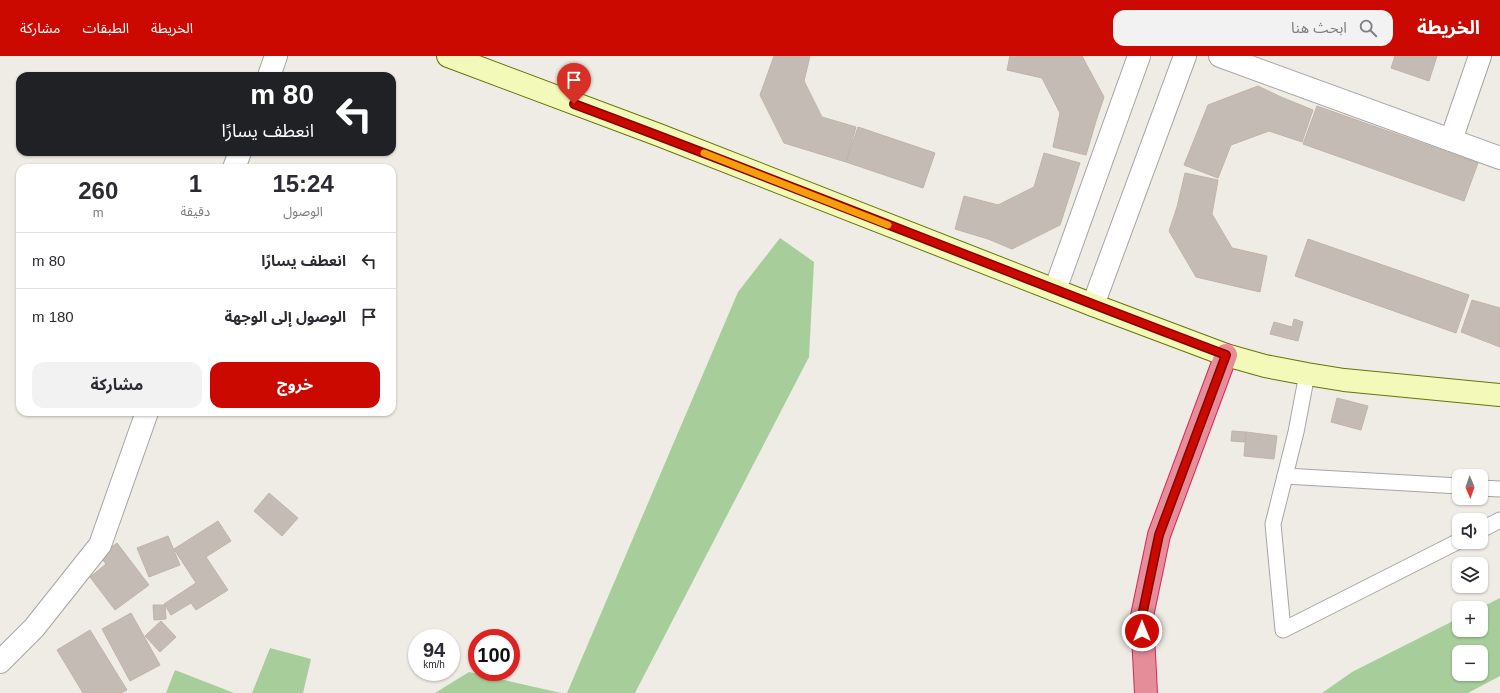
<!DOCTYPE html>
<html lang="ar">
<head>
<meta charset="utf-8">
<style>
  :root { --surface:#fff; --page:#f2f2f3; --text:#2b2b33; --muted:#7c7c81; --line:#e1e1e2; --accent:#cb0901 }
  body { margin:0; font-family:Helvetica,"Noto Sans Arabic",sans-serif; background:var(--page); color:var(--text); direction:rtl; height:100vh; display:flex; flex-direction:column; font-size:15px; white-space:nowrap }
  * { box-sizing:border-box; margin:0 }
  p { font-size:13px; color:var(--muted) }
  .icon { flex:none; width:22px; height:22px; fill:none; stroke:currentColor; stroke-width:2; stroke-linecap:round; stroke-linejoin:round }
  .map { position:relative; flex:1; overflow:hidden; direction:ltr }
  .sheet { position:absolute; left:16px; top:108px; width:380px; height:252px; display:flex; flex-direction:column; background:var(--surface); border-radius:12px; box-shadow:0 1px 3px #0004; direction:rtl }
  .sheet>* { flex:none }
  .hud { position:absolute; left:16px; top:16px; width:380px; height:84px; border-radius:12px; box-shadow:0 1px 3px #0004; direction:rtl; background:#202124; color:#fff; overflow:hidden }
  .needle { width:26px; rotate:178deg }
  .buttons { position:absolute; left:1452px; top:413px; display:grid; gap:8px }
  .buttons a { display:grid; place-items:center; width:36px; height:36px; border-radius:8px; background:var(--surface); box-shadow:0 1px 3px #0004; font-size:20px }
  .speed { position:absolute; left:408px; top:573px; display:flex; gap:8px; font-size:20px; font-weight:700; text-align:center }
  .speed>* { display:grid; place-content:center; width:52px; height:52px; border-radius:50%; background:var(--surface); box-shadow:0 1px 3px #0004; line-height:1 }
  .speed small { font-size:10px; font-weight:400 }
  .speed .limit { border:6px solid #d22; background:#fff; color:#111 }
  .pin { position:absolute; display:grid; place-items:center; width:34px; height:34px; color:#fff; margin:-41px -17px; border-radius:50% 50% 50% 0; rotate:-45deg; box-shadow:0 0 4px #0007 }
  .pin .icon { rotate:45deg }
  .me { position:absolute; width:44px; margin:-22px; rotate:0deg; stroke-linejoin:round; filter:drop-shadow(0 0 3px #0008) }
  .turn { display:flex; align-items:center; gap:14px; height:84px; padding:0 16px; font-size:18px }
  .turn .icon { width:52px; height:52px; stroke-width:2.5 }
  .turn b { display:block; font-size:28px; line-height:34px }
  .eta { display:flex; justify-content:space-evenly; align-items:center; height:68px; text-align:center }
  .eta b { font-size:24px; font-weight:700; line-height:28px }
  .action { display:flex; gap:8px; margin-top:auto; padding:8px 16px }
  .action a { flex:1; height:46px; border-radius:12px; background:var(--accent); color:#fff; font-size:16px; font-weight:700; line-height:46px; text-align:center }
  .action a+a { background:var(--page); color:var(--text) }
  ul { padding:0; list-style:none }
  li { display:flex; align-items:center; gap:12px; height:56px; padding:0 16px; border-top:1px solid var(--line) }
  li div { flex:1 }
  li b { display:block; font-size:15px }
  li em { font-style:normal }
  header { display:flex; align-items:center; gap:24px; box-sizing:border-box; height:56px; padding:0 20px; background:var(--accent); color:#fff }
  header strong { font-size:19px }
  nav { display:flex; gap:22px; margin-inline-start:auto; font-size:14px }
  .search { width:280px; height:36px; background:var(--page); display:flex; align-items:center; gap:10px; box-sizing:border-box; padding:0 14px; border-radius:12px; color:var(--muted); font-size:15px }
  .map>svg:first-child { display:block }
  .forest { fill:#a7ce9a; fill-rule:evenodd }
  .building { fill:#c4bcb4; stroke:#c1b3a7 }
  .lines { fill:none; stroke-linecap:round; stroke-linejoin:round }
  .service-casing { stroke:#a5a5a5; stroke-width:17 }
  .minor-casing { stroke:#a5a5a5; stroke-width:24 }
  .secondary-casing { stroke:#657506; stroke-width:24 }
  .motorway-casing { stroke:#da255c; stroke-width:24 }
  .service { stroke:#fff; stroke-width:15 }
  .minor { stroke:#fff; stroke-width:22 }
  .secondary { stroke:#f3f9b9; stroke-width:22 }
  .motorway { stroke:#e68d9a; stroke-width:22 }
  .route-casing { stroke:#840601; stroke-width:10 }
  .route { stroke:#cb0901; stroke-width:7 }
  .slow { stroke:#f59e0b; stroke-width:7 }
</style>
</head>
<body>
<header>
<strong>الخريطة</strong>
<div class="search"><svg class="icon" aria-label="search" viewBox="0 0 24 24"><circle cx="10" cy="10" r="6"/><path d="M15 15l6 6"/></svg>ابحث هنا</div>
<nav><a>الخريطة</a><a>الطبقات</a><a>مشاركة</a></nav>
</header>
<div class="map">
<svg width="1500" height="637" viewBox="0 0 1500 637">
  <rect width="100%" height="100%" fill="#efece5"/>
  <g class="forest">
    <path d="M 780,182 L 814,206 L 809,301 L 635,637 L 567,637 L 738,236 Z"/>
    <path d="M 1500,542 L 1500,620 L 1468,637 L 1322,637 L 1352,616 L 1459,562 L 1459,574 L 1481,574 L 1481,552 L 1480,552 ZM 1459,596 L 1481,596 L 1481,618 L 1459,618 Z"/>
    <path d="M 270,592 L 311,603 L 303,637 L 252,637 Z"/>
    <path d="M 175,614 L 234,637 L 166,637 Z"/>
    <path d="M 469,616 L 561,637 L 435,637 Z"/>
  </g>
  <g class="building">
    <path d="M 774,0 L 810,0 L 804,25 L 822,61 L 856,71 L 846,106 L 784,87 L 760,39 Z"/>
    <path d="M 1010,0 L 1082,0 L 1104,41 L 1096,65 L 1086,99 L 1053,91 L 1060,57 L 1042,22 L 1007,14 Z"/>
    <path d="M 1395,0 L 1437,0 L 1429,25 L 1391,12 Z"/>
    <path d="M 1258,30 L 1281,41 L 1313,54 L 1302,86 L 1269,75 L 1231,89 L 1218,122 L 1184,109 L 1208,49 Z"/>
    <path d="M 1317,50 L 1478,107 L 1464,145 L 1303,88 Z"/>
    <path d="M 858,71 L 935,97 L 923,132 L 846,106 Z"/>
    <path d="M 1044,97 L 1080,107 L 1060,169 L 1012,193 L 988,183 L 955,173 L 964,140 L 998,149 L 1034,131 Z"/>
    <path d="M 1185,117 L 1218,124 L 1212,158 L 1232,192 L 1267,200 L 1260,236 L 1196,221 L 1169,175 L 1177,151 Z"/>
    <path d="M 1308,183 L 1469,239 L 1456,277 L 1295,220 Z"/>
    <path d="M 1472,244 L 1500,252 L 1500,291 L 1461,276 Z"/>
    <path d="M 1294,263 L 1303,266 L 1298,285 L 1270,278 L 1274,266 L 1292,271 Z"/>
    <path d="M 1337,342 L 1368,350 L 1361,374 L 1331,366 Z"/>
    <path d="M 1232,375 L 1246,376 L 1245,386 L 1231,385 Z"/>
    <path d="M 1246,376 L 1277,380 L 1274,403 L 1244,400 Z"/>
    <path d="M 269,437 L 298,462 L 282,480 L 254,455 Z"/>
    <path d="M 218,465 L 231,485 L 206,501 L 228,534 L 196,554 L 191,547 L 171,559 L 164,548 L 196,527 L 174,493 Z"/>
    <path d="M 168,480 L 180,509 L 149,521 L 137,492 Z"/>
    <path d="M 117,487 L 149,529 L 115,554 L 90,521 L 106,508 L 100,500 Z"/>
    <path d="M 153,549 L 165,549 L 166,563 L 154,564 Z"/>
    <path d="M 131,557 L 160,609 L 130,625 L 102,573 Z"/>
    <path d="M 161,565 L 176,581 L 160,596 L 145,580 Z"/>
    <path d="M 90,574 L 127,634 L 121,637 L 83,637 L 57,594 Z"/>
  </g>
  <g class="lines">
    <defs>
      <g id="service">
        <path d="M 1307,318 L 1296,376 L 1273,468 L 1283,574 L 1459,485"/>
        <path d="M 1285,420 L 1459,430"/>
        <path d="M 1481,432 L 1500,433"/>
        <path d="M 1481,474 L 1500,464"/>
      </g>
      <g id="minor">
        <path d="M 1220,0 L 1500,102"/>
        <path d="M 269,20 L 276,0"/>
        <path d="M 1451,84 L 1480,0"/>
        <path d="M 234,112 L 240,96"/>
        <path d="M 1055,234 L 1139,0"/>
        <path d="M 1093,249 L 1185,0"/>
        <path d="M 0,606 L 34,572 L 100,489 L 147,356"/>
      </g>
      <path id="secondary" d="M 448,0 L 659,79 L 1093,249 L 1226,299 L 1265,310 L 1307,318 L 1344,324 L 1500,339"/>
      <path id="motorway" d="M 1146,637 L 1142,560 L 1159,479 L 1226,299"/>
    </defs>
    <use href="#service" class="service-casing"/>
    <use href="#minor" class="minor-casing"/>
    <use href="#secondary" class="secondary-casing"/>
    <use href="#motorway" class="motorway-casing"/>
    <use href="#service" class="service"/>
    <use href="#minor" class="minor"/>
    <use href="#secondary" class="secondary"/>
    <use href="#motorway" class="motorway"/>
  </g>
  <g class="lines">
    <defs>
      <path id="route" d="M 574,48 C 792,129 1008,217 1226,299 L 1159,479 L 1142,560 L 1142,575"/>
    </defs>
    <use href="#route" class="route-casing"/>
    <use href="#route" class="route"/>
    <path class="slow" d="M 704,97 L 888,169"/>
  </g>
</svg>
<div class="buttons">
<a><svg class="needle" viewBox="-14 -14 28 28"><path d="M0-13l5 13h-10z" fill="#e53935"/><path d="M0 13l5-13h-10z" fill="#7c7c81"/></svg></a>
<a><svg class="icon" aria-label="sound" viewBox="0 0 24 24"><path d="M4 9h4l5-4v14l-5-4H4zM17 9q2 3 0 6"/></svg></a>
<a><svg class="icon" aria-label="layers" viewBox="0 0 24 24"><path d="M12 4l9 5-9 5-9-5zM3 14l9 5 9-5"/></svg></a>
<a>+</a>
<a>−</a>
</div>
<div class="speed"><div>94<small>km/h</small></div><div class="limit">100</div></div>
<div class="pin" style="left:574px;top:48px;background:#d93025"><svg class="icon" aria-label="arrive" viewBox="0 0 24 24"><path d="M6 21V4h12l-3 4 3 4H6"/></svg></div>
<svg class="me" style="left:1142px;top:575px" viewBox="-20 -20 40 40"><circle r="17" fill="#cb0901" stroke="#fff" stroke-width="3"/><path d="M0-11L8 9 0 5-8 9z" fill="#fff"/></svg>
<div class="hud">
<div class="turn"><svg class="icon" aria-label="left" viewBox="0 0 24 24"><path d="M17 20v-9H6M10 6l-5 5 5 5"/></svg><div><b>80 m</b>انعطف يسارًا</div></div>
</div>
<section class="sheet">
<div class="eta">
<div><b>15:24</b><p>الوصول</p></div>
<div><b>1</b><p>دقيقة</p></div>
<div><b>260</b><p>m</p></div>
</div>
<ul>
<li><svg class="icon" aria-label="left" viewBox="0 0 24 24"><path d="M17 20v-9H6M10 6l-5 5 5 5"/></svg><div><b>انعطف يسارًا</b></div><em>80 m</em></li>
<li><svg class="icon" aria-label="arrive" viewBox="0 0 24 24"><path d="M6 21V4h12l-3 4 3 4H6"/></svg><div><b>الوصول إلى الوجهة</b></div><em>180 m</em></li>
</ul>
<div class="action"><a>خروج</a><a>مشاركة</a></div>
</section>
</div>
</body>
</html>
